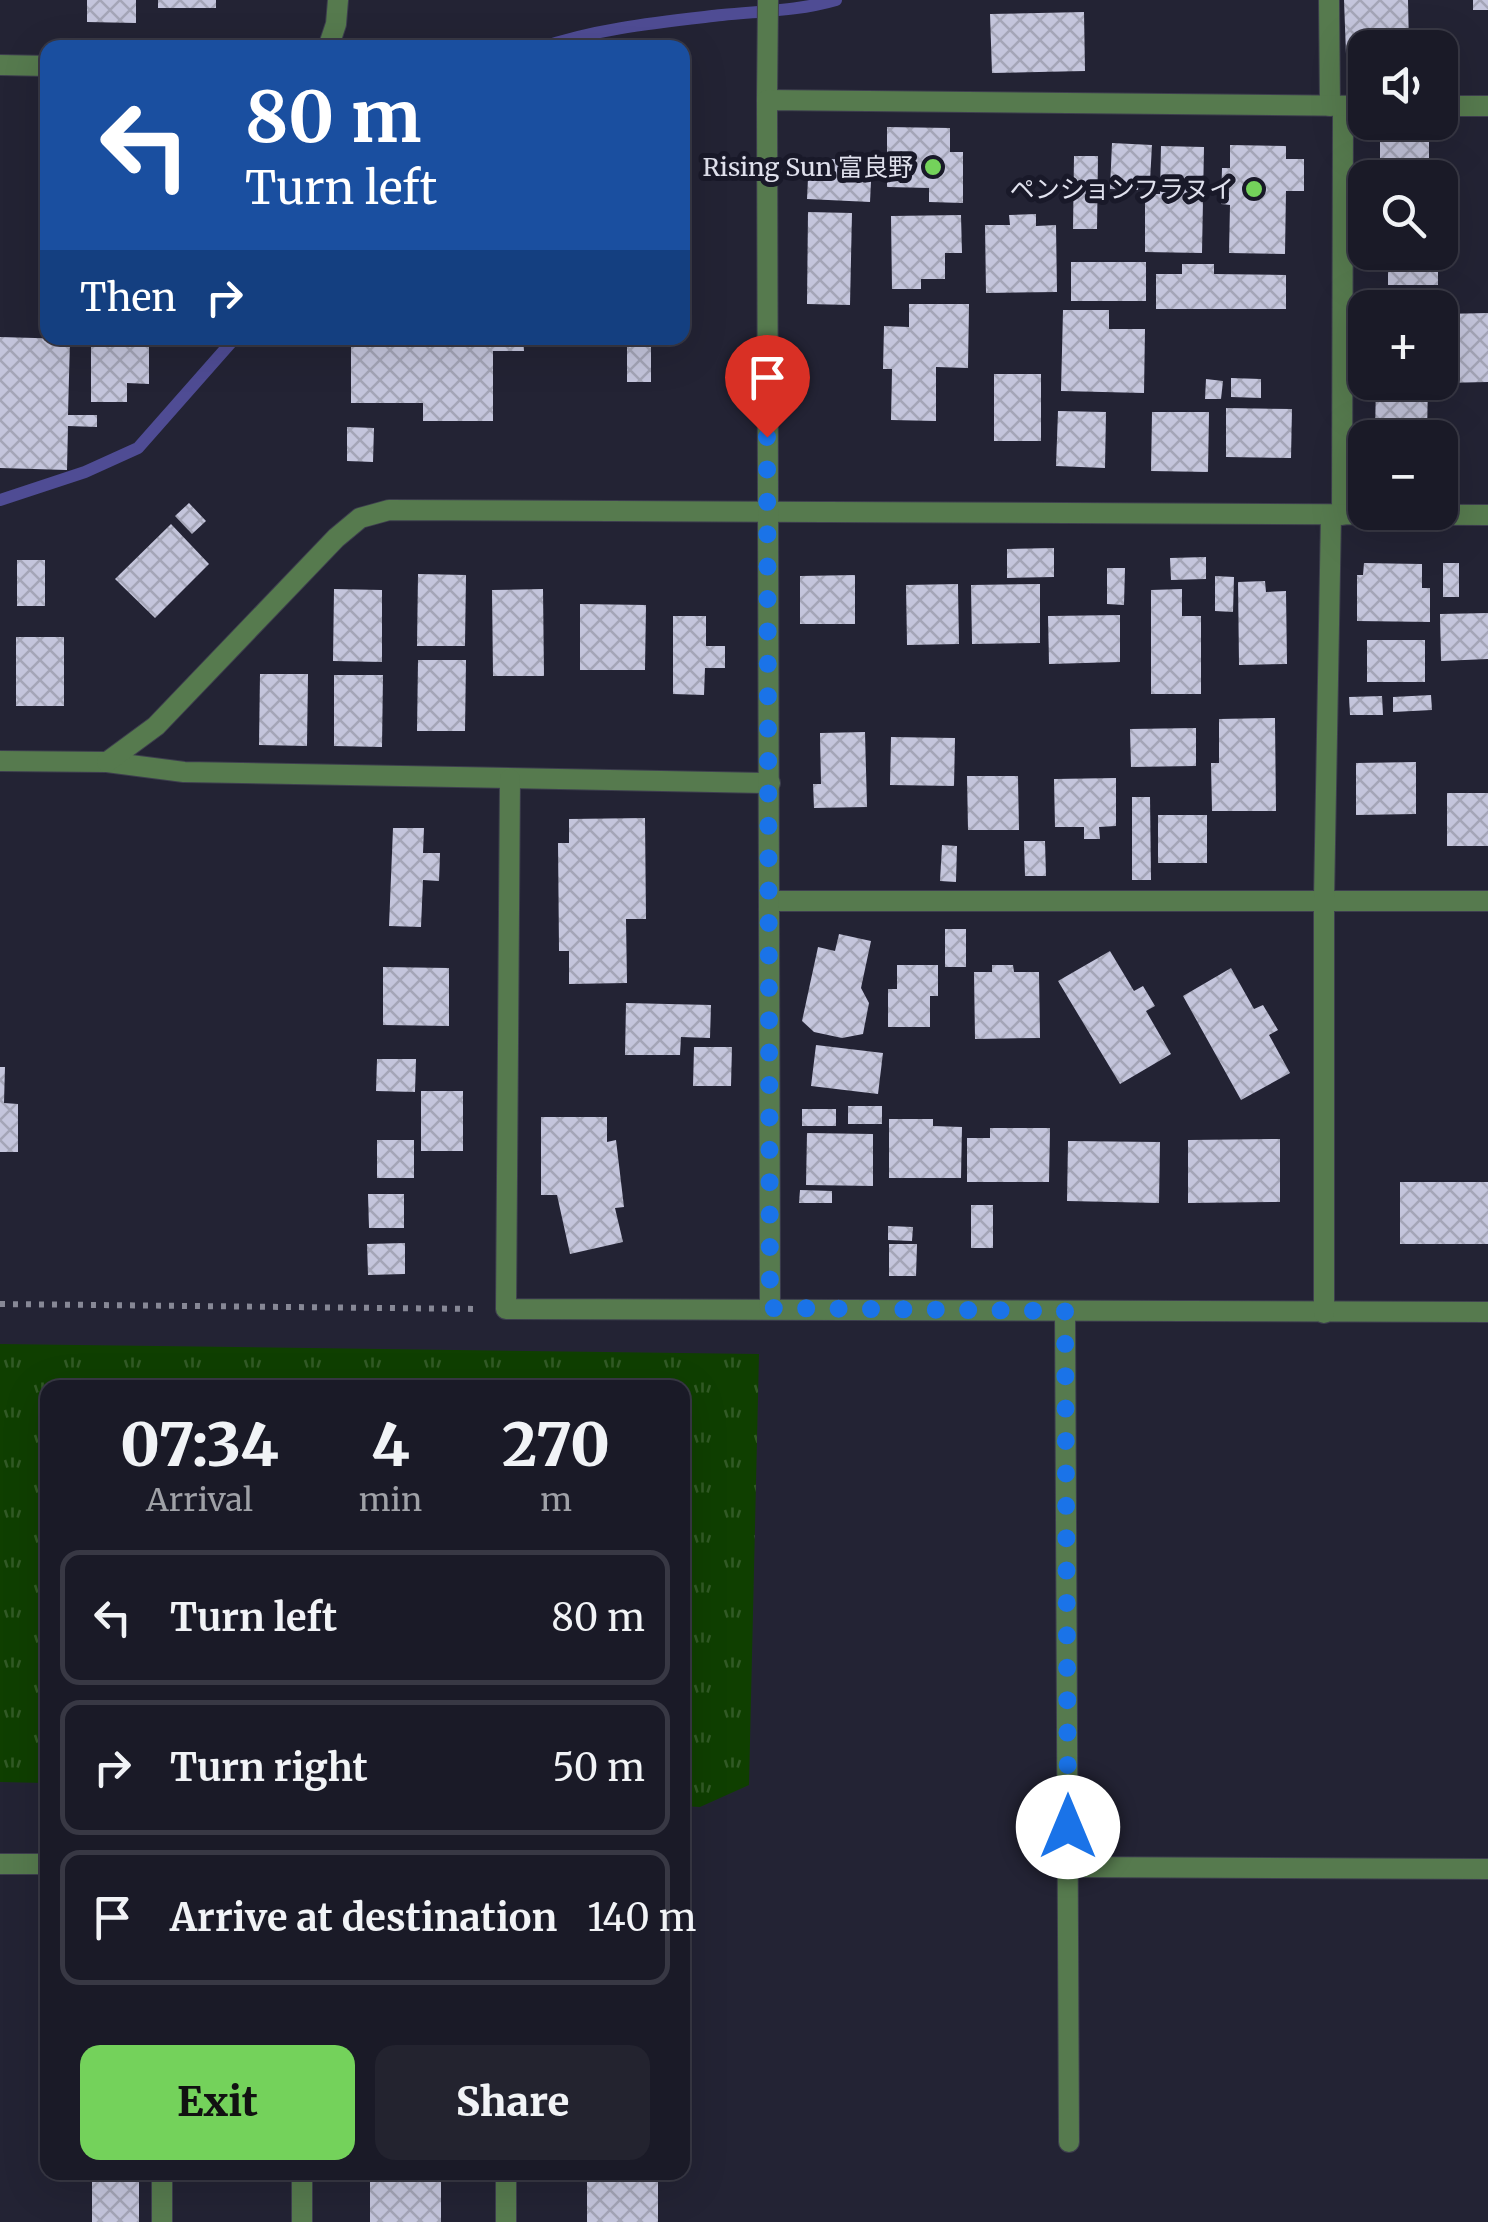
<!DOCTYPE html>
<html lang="en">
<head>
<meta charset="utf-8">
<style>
  :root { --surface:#1a1a27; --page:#23232f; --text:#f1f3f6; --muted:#9fa1a7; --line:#383844; --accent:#74d25b }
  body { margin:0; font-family:Merriweather,"Noto Sans JP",serif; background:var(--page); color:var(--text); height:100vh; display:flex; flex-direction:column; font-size:38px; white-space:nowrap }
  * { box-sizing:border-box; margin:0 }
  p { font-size:32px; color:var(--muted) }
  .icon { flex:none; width:55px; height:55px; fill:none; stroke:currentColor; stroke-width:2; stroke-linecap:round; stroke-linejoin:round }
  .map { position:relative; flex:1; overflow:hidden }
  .details { position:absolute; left:40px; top:1380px; width:650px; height:800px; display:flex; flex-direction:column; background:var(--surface); border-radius:20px; box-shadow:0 10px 40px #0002,0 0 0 2px var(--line) }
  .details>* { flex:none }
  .guide { position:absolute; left:40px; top:40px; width:650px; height:305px; border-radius:20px; box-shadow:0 10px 40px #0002,0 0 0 2px var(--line); background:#1a4fa0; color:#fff; overflow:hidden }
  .controls { position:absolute; left:1348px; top:30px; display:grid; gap:20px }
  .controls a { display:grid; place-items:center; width:110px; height:110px; border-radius:20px; background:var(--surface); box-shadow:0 10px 40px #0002,0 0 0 2px var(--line); font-size:50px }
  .pin { position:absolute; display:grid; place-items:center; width:85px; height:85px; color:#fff; margin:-102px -42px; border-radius:50% 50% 50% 0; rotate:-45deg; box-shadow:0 0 10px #0007 }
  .pin .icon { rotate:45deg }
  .me { position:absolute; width:110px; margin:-55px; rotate:0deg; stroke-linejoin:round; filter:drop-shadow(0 0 8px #0008) }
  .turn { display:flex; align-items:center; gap:35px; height:210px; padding:0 40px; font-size:45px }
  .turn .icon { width:130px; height:130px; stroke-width:2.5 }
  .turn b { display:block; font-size:70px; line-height:85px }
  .then { display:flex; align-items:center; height:95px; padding:0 40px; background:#0003; gap:20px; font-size:38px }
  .eta { display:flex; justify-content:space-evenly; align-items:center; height:170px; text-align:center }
  .eta b { font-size:60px; font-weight:800; line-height:70px }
  .primary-button { display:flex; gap:20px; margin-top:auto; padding:20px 40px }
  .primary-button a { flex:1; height:115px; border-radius:20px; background:var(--accent); color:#111; font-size:40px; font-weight:800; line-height:115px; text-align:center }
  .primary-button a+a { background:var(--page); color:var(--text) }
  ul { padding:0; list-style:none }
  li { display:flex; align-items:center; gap:30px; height:135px; margin:0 20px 15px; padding:0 20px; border:5px solid var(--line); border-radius:20px }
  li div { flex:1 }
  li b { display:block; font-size:38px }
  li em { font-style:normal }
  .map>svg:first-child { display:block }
  .grass { fill:url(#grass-tufts) }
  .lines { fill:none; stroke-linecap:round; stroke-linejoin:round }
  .stream { stroke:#4f4c94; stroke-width:12 }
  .building { fill:url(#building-cross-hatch) }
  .lane-casing { stroke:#3d3e4e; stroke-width:22 }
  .street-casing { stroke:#3d3e4e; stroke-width:22 }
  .path { stroke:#878896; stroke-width:6; stroke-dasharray:5 8; stroke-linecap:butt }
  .lane { stroke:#567a4e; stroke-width:20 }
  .street { stroke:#567a4e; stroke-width:20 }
  .route { stroke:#1a73e8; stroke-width:18; stroke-dasharray:0 32.4 }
  .poi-dot { fill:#74d25b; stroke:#191929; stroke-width:4 }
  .labels { text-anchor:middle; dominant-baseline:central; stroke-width:10; stroke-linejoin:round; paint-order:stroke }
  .poi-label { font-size:25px; fill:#e0e1ed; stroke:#191929; text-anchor:end }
</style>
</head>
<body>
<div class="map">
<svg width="1488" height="2222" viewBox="0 0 1488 2222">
  <defs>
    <pattern id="grass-tufts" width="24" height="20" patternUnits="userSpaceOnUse" patternTransform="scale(2.5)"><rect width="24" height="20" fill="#0f3f00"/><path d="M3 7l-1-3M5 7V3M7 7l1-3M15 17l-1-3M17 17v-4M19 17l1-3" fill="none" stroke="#325a26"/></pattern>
    <pattern id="building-cross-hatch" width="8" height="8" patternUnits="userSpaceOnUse" patternTransform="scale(2.5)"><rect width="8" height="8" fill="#c4c5dc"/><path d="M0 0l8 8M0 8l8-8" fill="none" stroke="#a4a5b7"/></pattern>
  </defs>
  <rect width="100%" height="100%" fill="#232334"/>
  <path class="grass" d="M 0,1344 L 759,1354 L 749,1785 L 700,1807 L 683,1806 L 682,1388 L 48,1388 L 47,1783 L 0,1782 Z"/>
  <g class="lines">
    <g class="stream">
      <path d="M 540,48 C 597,28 662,22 722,15 C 760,11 798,11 836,0"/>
      <path d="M 0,500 L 85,472 L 138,448 L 235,338"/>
    </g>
  </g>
  <g class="building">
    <path d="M 87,0 L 136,0 L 136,23 L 87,22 Z"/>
    <rect x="158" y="0" width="58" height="8"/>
    <path d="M 1344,0 L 1408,0 L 1409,48 L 1365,48 L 1365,53 L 1346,54 Z"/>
    <rect x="1473" y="0" width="15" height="10"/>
    <path d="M 1084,12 L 1085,71 L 992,73 L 990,14 Z"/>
    <path d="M 887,127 L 950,128 L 950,152 L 963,152 L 963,203 L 929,202 L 929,188 L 887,187 Z"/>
    <rect x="1380" y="141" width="49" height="37"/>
    <path d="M 1112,143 L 1152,145 L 1150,181 L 1139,181 L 1138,190 L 1110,189 Z"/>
    <path d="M 1230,145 L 1286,146 L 1286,159 L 1304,159 L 1304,191 L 1286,191 L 1285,254 L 1229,253 L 1230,205 L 1221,204 L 1222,168 L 1230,168 Z"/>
    <path d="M 1161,146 L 1204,147 L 1202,253 L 1145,252 L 1145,194 L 1160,194 Z"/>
    <path d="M 1074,156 L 1098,156 L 1097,229 L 1073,229 Z"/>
    <path d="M 809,158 L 872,161 L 870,202 L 807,199 Z"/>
    <path d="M 808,212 L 852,213 L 850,305 L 807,304 Z"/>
    <path d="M 1036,214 L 1036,226 L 1056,225 L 1057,292 L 986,293 L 985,225 L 1010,225 L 1009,215 Z"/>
    <path d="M 961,215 L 962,253 L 945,253 L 945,279 L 921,279 L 921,289 L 892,289 L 891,216 Z"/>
    <rect x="1388" y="252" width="50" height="33"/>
    <rect x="1071" y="262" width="75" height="39"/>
    <path d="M 1182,264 L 1214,264 L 1214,274 L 1286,275 L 1286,309 L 1156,309 L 1156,274 L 1182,274 Z"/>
    <path d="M 909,304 L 969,304 L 968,368 L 936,367 L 936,421 L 891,420 L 892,369 L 883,369 L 884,326 L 909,327 Z"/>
    <path d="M 1063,310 L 1109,310 L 1109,329 L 1145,329 L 1144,393 L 1061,391 Z"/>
    <path d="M 1488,313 L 1488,382 L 1442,383 L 1442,314 Z"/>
    <path d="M 0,337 L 70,339 L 68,415 L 97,415 L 97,427 L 68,426 L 67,470 L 0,468 Z"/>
    <path d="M 91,338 L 149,338 L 149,384 L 127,383 L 127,402 L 91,402 Z"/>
    <path d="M 351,338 L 523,338 L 524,351 L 493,351 L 493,421 L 423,421 L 423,403 L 351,403 Z"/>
    <rect x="627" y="346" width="24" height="36"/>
    <rect x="994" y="374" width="47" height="67"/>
    <path d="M 1231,378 L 1261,379 L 1261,398 L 1231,397 Z"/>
    <path d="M 1206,379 L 1223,381 L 1221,399 L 1205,399 Z"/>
    <path d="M 1376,382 L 1428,382 L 1427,435 L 1375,434 Z"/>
    <path d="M 1226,408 L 1292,409 L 1291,458 L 1226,457 Z"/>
    <path d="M 1058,411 L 1106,412 L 1105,468 L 1056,466 Z"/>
    <path d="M 1152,412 L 1209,412 L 1208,472 L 1151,471 Z"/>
    <path d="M 347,427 L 374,428 L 373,462 L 347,461 Z"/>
    <path d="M 189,503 L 206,521 L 192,534 L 175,516 Z"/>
    <path d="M 171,524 L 209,564 L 155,618 L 115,579 Z"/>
    <path d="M 1054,548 L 1054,577 L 1007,578 L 1007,549 Z"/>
    <path d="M 1206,557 L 1206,579 L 1171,580 L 1170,558 Z"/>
    <rect x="17" y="560" width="28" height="46"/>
    <path d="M 1364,563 L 1422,564 L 1422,588 L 1430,588 L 1430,622 L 1357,621 L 1357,575 L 1363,575 Z"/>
    <rect x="1443" y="563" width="16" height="34"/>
    <path d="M 1107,568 L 1125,568 L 1124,605 L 1107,604 Z"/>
    <path d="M 418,574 L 466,575 L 465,646 L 417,646 Z"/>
    <path d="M 855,575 L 855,624 L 800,624 L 800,576 Z"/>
    <path d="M 1215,576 L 1234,577 L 1233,612 L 1215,611 Z"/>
    <path d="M 1265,581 L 1266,592 L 1286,591 L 1287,664 L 1239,665 L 1238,582 Z"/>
    <path d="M 958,584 L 959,644 L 907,645 L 906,585 Z"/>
    <path d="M 1040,584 L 1040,643 L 972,644 L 971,585 Z"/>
    <path d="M 334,589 L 382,590 L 382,662 L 333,661 Z"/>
    <path d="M 543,589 L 544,676 L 493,676 L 492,590 Z"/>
    <path d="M 1182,589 L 1182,616 L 1201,616 L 1201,694 L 1151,694 L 1151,590 Z"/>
    <path d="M 580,604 L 646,605 L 645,670 L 580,670 Z"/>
    <path d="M 1488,613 L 1488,659 L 1441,661 L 1440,614 Z"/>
    <path d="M 1120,615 L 1120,662 L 1049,664 L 1048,616 Z"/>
    <path d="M 673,616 L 706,616 L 706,646 L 725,646 L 725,668 L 705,668 L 704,695 L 673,694 Z"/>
    <rect x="16" y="637" width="48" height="69"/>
    <rect x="1367" y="640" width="58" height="42"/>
    <path d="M 418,660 L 466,660 L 465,731 L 417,731 Z"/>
    <path d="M 260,674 L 308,674 L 307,746 L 259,745 Z"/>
    <path d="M 334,675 L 383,675 L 382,747 L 334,746 Z"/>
    <path d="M 1431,695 L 1432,710 L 1393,712 L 1393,697 Z"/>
    <path d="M 1382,696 L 1383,715 L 1350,715 L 1349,697 Z"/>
    <path d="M 1275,718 L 1276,811 L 1212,811 L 1211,763 L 1219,763 L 1219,719 Z"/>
    <path d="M 1196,728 L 1196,766 L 1131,767 L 1130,729 Z"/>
    <path d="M 865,732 L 867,807 L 814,808 L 813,784 L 821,784 L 820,733 Z"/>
    <path d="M 891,737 L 955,738 L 954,786 L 890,785 Z"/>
    <path d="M 1416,762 L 1416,814 L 1356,815 L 1356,763 Z"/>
    <path d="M 967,776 L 1018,776 L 1019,830 L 968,830 Z"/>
    <path d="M 1116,778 L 1116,826 L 1099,827 L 1100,839 L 1084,839 L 1084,827 L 1055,827 L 1054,779 Z"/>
    <rect x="1447" y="793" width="41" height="53"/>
    <path d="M 1132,797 L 1150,797 L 1151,880 L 1132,880 Z"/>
    <rect x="1158" y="815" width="49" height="48"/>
    <path d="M 645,818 L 646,919 L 626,919 L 627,983 L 569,984 L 569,951 L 559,951 L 558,843 L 569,843 L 569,819 Z"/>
    <path d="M 393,828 L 424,828 L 423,853 L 440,853 L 439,881 L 423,880 L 421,927 L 389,926 Z"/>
    <path d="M 1024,841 L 1045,841 L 1046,876 L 1025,876 Z"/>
    <path d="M 942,845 L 957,846 L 956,882 L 940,881 Z"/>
    <rect x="945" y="929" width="21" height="38"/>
    <path d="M 839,934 L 871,941 L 861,988 L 869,1003 L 863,1034 L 842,1038 L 814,1032 L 802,1021 L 818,947 L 835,951 Z"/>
    <path d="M 1110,951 L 1134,991 L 1143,986 L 1155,1006 L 1146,1011 L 1171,1054 L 1120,1084 L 1058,981 Z"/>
    <path d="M 897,965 L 938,965 L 938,996 L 930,996 L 930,1027 L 888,1027 L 888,989 L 897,989 Z"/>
    <path d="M 992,965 L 1013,965 L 1014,972 L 1039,972 L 1040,1038 L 975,1039 L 974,972 L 992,972 Z"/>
    <path d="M 383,967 L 449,968 L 449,1026 L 383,1025 Z"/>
    <path d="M 1231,968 L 1254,1009 L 1263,1005 L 1278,1030 L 1269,1035 L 1290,1073 L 1241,1100 L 1183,996 Z"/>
    <path d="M 626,1003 L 711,1005 L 710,1038 L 681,1037 L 680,1055 L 625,1055 Z"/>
    <path d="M 816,1045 L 883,1053 L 878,1094 L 811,1086 Z"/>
    <path d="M 694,1047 L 732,1047 L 731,1086 L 693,1086 Z"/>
    <path d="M 377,1059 L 416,1059 L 415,1092 L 376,1091 Z"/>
    <path d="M 0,1067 L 5,1067 L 4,1103 L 18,1104 L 18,1152 L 0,1152 Z"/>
    <rect x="421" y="1091" width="42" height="60"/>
    <rect x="848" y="1106" width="34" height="18"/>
    <rect x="802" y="1109" width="34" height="17"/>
    <path d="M 541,1117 L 607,1117 L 607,1142 L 616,1140 L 624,1207 L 615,1208 L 623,1242 L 570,1254 L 557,1195 L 541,1195 Z"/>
    <path d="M 889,1119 L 933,1119 L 933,1126 L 962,1127 L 961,1178 L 889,1178 Z"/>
    <path d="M 990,1128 L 1050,1128 L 1049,1182 L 967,1182 L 967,1138 L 990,1138 Z"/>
    <path d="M 807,1133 L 873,1134 L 873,1186 L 806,1185 Z"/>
    <path d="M 1280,1139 L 1280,1202 L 1188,1203 L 1188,1140 Z"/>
    <rect x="377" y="1140" width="37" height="38"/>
    <path d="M 1068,1141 L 1160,1142 L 1159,1203 L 1067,1201 Z"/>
    <rect x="1400" y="1182" width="88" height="62"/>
    <path d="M 800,1190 L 832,1191 L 832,1203 L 799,1203 Z"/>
    <path d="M 368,1194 L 404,1194 L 404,1228 L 369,1228 Z"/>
    <rect x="971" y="1205" width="22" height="43"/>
    <path d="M 888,1226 L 913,1227 L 912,1241 L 888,1240 Z"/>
    <path d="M 405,1243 L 405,1274 L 368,1275 L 367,1244 Z"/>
    <path d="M 889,1244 L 917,1244 L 916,1276 L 889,1276 Z"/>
    <rect x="92" y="2172" width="47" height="50"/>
    <rect x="370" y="2172" width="71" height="50"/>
    <rect x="587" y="2172" width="71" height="50"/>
  </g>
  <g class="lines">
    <defs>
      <g id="lane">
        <path d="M 0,1864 L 48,1864"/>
        <path d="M 302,2172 L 302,2222"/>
        <path d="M 506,2172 L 506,2222"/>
        <path d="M 162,2222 L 162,2172"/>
      </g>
      <g id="street">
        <path d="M 1329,0 L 1330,106"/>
        <path d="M 328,48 L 336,24 L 338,0"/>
        <path d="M 0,65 L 48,66"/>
        <path d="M 767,100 L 768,0"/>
        <path d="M 1440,106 L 1488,106"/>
        <path d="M 1342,515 L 1343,106"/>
        <path d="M 0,761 L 107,762 L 184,772 L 770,783"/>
        <path d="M 107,762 L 156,726 L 336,538 L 360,518 L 389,510 L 1488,515"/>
        <path d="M 510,779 L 506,1309 L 1488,1312"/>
        <path d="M 769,901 L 1488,901"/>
        <path d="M 770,1308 L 767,100 L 1365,106"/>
        <path d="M 1065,1311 L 1069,2142"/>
        <path d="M 1324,1313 L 1324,899 L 1331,515"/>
        <path d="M 1068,1867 L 1488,1869"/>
      </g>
    </defs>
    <use href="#lane" class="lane-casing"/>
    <use href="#street" class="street-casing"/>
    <path class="path" d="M 0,1304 L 480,1309"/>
    <use href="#lane" class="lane"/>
    <use href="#street" class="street"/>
  </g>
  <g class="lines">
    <path class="route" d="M 767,437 L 770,1308 L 1065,1311 L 1068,1827"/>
  </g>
  <g class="poi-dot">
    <circle cx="933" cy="167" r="10"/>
    <circle cx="1254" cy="189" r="10"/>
  </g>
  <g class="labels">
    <g class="poi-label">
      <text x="913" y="167">Rising Sun 富良野</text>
      <text x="1234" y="189">ペンションフラヌイ</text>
    </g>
  </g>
</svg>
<div class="controls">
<a><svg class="icon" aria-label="sound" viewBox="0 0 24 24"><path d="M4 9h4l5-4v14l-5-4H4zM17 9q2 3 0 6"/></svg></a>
<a><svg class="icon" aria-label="search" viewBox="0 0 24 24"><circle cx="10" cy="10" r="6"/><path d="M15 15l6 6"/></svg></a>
<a>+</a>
<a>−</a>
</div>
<div class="pin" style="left:767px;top:437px;background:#d93025"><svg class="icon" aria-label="arrive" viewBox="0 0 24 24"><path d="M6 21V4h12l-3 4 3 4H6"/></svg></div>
<svg class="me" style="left:1068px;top:1827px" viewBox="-20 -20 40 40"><circle r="19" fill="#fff"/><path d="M0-13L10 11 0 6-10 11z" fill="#1a73e8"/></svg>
<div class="guide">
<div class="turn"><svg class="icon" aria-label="left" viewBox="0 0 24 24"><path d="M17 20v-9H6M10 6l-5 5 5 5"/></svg><div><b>80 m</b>Turn left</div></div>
<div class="then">Then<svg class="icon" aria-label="right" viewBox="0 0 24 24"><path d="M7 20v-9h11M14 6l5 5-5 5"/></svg></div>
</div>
<section class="details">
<div class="eta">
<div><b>07:34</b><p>Arrival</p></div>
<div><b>4</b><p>min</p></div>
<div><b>270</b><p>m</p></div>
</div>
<ul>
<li><svg class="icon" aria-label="left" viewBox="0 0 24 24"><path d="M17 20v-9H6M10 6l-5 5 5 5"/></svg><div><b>Turn left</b></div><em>80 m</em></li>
<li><svg class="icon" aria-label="right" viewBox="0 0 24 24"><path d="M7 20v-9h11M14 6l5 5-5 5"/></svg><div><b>Turn right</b></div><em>50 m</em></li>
<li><svg class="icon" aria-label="arrive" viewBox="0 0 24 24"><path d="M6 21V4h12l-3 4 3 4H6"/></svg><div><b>Arrive at destination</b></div><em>140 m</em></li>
</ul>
<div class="primary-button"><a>Exit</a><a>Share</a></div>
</section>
</div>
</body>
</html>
